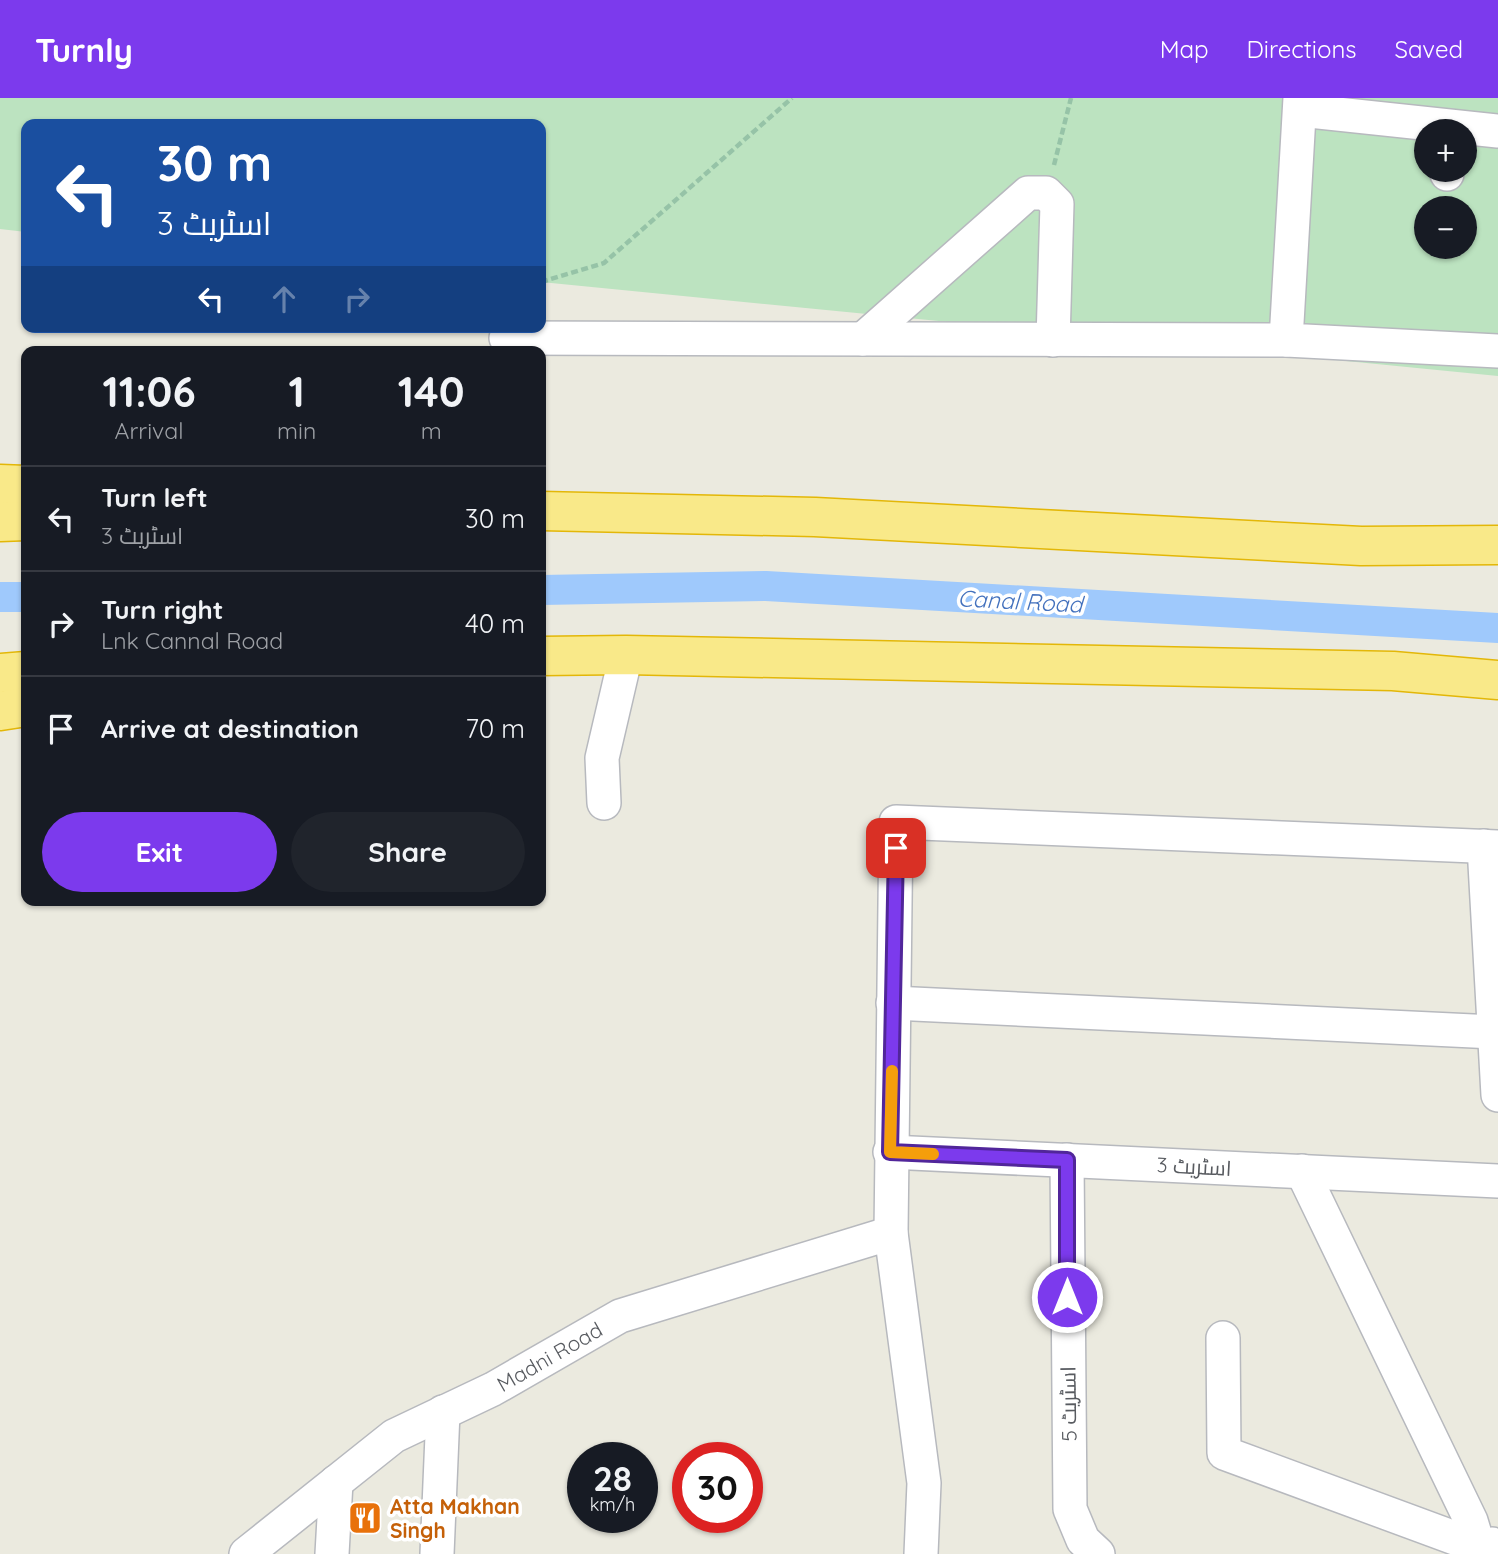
<!DOCTYPE html>
<html lang="en">
<head>
<meta charset="utf-8">
<style>
  :root { --surface:#171b24; --page:#20242c; --text:#f1f3f6; --muted:#9ea1a6; --line:#363941; --accent:#7c3aed }
  body { margin:0; font-family:Quicksand,Cairo,sans-serif; background:var(--page); color:var(--text); height:100vh; display:flex; flex-direction:column; font-size:26px; white-space:nowrap }
  * { box-sizing:border-box; margin:0 }
  p { font-size:23px; color:var(--muted) }
  .icon { flex:none; width:38px; height:38px; fill:none; stroke:currentColor; stroke-width:2; stroke-linecap:round; stroke-linejoin:round }
  .map { position:relative; flex:1; overflow:hidden }
  .side { position:absolute; left:21px; top:248px; width:525px; height:560px; display:flex; flex-direction:column; background:var(--surface); border-radius:14px; box-shadow:0 2px 5px #0004 }
  .side>* { flex:none }
  .hud { position:absolute; left:21px; top:21px; width:525px; height:214px; border-radius:14px; box-shadow:0 2px 5px #0004; background:#1a4fa0; color:#fff; overflow:hidden }
  .fabs { position:absolute; left:1414px; top:21px; display:grid; gap:14px }
  .fabs a { display:grid; place-items:center; width:63px; height:63px; border-radius:50%; background:var(--surface); box-shadow:0 2px 5px #0004; font-size:35px }
  .speed { position:absolute; left:567px; top:1344px; display:flex; gap:14px; font-size:35px; font-weight:700; text-align:center }
  .speed>* { display:grid; place-content:center; width:91px; height:91px; border-radius:50%; background:var(--surface); box-shadow:0 2px 5px #0004; line-height:1 }
  .speed small { font-size:18px; font-weight:400 }
  .speed .limit { border:10px solid #d22; background:#fff; color:#111 }
  .pin { position:absolute; display:grid; place-items:center; width:60px; height:60px; color:#fff; margin:-30px; border-radius:14px; box-shadow:0 4px 10px #0006 }
  .me { position:absolute; width:77px; margin:-38px; rotate:0deg; stroke-linejoin:round; filter:drop-shadow(0 0 5px #0008) }
  .turn { display:flex; align-items:center; gap:24px; height:147px; padding:0 21px; font-size:32px }
  .turn .icon { width:91px; height:91px; stroke-width:2.5 }
  .turn b { display:block; font-size:49px; line-height:60px }
  .lanes { display:flex; align-items:center; height:66px; padding:0 21px; background:#0003; justify-content:center; gap:35px; direction:ltr }
  .lanes .off { opacity:.35 }
  .eta { display:flex; justify-content:space-evenly; align-items:center; height:119px; text-align:center }
  .eta b { font-size:42px; font-weight:800; line-height:49px }
  .cta { display:flex; gap:14px; margin-top:auto; padding:14px 21px }
  .cta a { flex:1; height:80px; border-radius:42px; background:var(--accent); color:#fff; font-size:28px; font-weight:800; line-height:80px; text-align:center }
  .cta a+a { background:var(--page); color:var(--text) }
  ul { padding:0; list-style:none }
  li { display:flex; align-items:center; gap:21px; height:105px; padding:0 21px; border-top:2px solid var(--line) }
  li div { flex:1 }
  li b { display:block; font-size:26px }
  li em { font-style:normal }
  header { display:flex; align-items:center; gap:42px; box-sizing:border-box; height:98px; padding:0 35px; background:var(--accent); color:#fff }
  header strong { font-size:33px }
  nav { display:flex; gap:38px; margin-inline-start:auto; font-size:24px }
  .map>svg:first-child { display:block }
  .green { fill:#bce3c0; fill-rule:evenodd }
  .lines { fill:none; stroke-linecap:round; stroke-linejoin:round }
  .canal { stroke:#9fc9fc; stroke-width:30 }
  .minor-casing { stroke:#b7b9be; stroke-width:36 }
  .highway-casing { stroke:#e3b708; stroke-width:41 }
  .path { stroke:#96c3a7; stroke-width:4.5; stroke-dasharray:7 3.5; stroke-linecap:butt }
  .minor { stroke:#fff; stroke-width:33 }
  .highway { stroke:#f9e989; stroke-width:38 }
  .route-casing { stroke:#51269a; stroke-width:18 }
  .route { stroke:#7c3aed; stroke-width:12 }
  .slow { stroke:#f59e0b; stroke-width:12 }
  .labels { text-anchor:middle; dominant-baseline:central; stroke-width:7; stroke-linejoin:round; paint-order:stroke }
  .street-label { font-size:21px; fill:#585b60; stroke:#fff }
  .food-label { font-size:21px; font-weight:bold; fill:#c56008; stroke:#fff; text-anchor:start }
  .water-label { font-size:23px; font-style:italic; fill:#4371bd; stroke:#fff }
</style>
</head>
<body>
<header>
<strong>Turnly</strong>
<nav><a>Map</a><a>Directions</a><a>Saved</a></nav>
</header>
<div class="map">
<svg width="1498" height="1456" viewBox="0 0 1498 1456">
  <rect width="100%" height="100%" fill="#ebeadf"/>
  <path class="green" d="M 0,0 L 1498,0 L 1498,278 L 541,184 L 541,26 L 26,26 L 26,134 L 0,131 ZM 1426,33 L 1465,33 L 1465,72 L 1426,72 ZM 1426,110 L 1465,110 L 1465,149 L 1426,149 Z"/>
  <g class="lines">
    <g class="canal">
      <path d="M 541,492 L 766,488 L 1498,530"/>
      <path d="M 0,499 L 26,499"/>
    </g>
    <defs>
      <g id="minor">
        <path d="M 1300,0 L 1286,242 L 1498,253"/>
        <path d="M 1300,12 L 1498,33"/>
        <path d="M 1447,76 L 1447,72"/>
        <path d="M 506,240 L 1286,242"/>
        <path d="M 863,241 L 1028,95 L 1046,95 L 1057,106 L 1053,242"/>
        <path d="M 604,705 L 602,660 L 626,557"/>
        <path d="M 1484,748 L 1498,997"/>
        <path d="M 893,905 L 1494,934"/>
        <path d="M 890,1054 L 1498,1083"/>
        <path d="M 1067,1062 L 1070,1411 L 1083,1442 L 1098,1456"/>
        <path d="M 1302,1073 L 1471,1423 L 1481,1456"/>
        <path d="M 1223,1240 L 1224,1355 L 1479,1449 L 1492,1446"/>
        <path id="s1" d="M 246,1456 L 394,1338 L 493,1291 L 620,1218 L 891,1135"/>
        <path d="M 332,1456 L 336,1384"/>
        <path d="M 437,1456 L 443,1314"/>
        <path d="M 921,1456 L 924,1385 L 891,1135 L 896,724 L 1498,749"/>
      </g>
      <g id="highway">
        <path d="M 0,386 L 26,387"/>
        <path d="M 541,413 L 815,419 L 1361,448 L 1498,447"/>
        <path d="M 0,424 L 26,423"/>
        <path d="M 541,558 L 626,557 L 1393,573 L 1498,582"/>
        <path d="M 0,575 L 26,573"/>
        <path d="M 0,613 L 26,609"/>
      </g>
    </defs>
    <use href="#minor" class="minor-casing"/>
    <use href="#highway" class="highway-casing"/>
    <g class="path">
      <path d="M 1054,67 L 1071,0"/>
      <path d="M 541,184 L 604,165 L 792,0"/>
    </g>
    <use href="#minor" class="minor"/>
    <use href="#highway" class="highway"/>
  </g>
  <g class="lines">
    <defs>
      <path id="route" d="M 896,750 L 890,1054 L 1067,1062 L 1067,1199"/>
    </defs>
    <use href="#route" class="route-casing"/>
    <use href="#route" class="route"/>
    <path class="slow" d="M 892,973 L 890,1054 L 933,1056"/>
  </g>
  <defs>
    <symbol id="restaurant-square" viewBox="-11 -11 22 22"><rect x="-9" y="-9" width="18" height="18" rx="4" fill="#e8710a" stroke="#fff"/><path d="M-5-6h1v4h1v-4h1v4h1v-4h1v5L-1.5 .5V6h-2V.5L-5-1ZM5-6V6H3V1.5H1.5Q1.5-4 5-6Z" fill="#fff"/></symbol>
  </defs>
  <g fill-rule="evenodd">
    <use href="#restaurant-square" x="346" y="1401" width="38" height="38"/>
  </g>
  <g class="labels">
    <g class="street-label">
      <text transform="translate(1194 1068) rotate(3)">اسٹریٹ 3</text>
      <text stroke="none"><textPath href="#s1" startOffset="364">Madni Road</textPath></text>
      <text transform="translate(1068 1306) rotate(-91)">اسٹریٹ 5</text>
    </g>
    <g class="food-label">
      <text x="390" y="1408">Atta Makhan<tspan x="390" dy="24">Singh</tspan></text>
    </g>
    <g class="water-label">
      <text transform="translate(1020 503) rotate(3)">Canal Road</text>
    </g>
  </g>
</svg>
<div class="fabs">
<a>+</a>
<a>−</a>
</div>
<div class="speed"><div>28<small>km/h</small></div><div class="limit">30</div></div>
<div class="pin" style="left:896px;top:750px;background:#d93025"><svg class="icon" aria-label="arrive" viewBox="0 0 24 24"><path d="M6 21V4h12l-3 4 3 4H6"/></svg></div>
<svg class="me" style="left:1067px;top:1199px" viewBox="-20 -20 40 40"><circle r="17" fill="#7c3aed" stroke="#fff" stroke-width="3"/><path d="M0-11L8 9 0 5-8 9z" fill="#fff"/></svg>
<div class="hud">
<div class="turn"><svg class="icon" aria-label="left" viewBox="0 0 24 24"><path d="M17 20v-9H6M10 6l-5 5 5 5"/></svg><div><b>30 m</b>اسٹریٹ 3</div></div>
<div class="lanes"><svg class="icon" aria-label="left" viewBox="0 0 24 24"><path d="M17 20v-9H6M10 6l-5 5 5 5"/></svg><svg class="icon off" aria-label="ahead" viewBox="0 0 24 24"><path d="M12 20V5M6 11l6-6 6 6"/></svg><svg class="icon off" aria-label="right" viewBox="0 0 24 24"><path d="M7 20v-9h11M14 6l5 5-5 5"/></svg></div>
</div>
<section class="side">
<div class="eta">
<div><b>11:06</b><p>Arrival</p></div>
<div><b>1</b><p>min</p></div>
<div><b>140</b><p>m</p></div>
</div>
<ul>
<li><svg class="icon" aria-label="left" viewBox="0 0 24 24"><path d="M17 20v-9H6M10 6l-5 5 5 5"/></svg><div><b>Turn left</b><p>اسٹریٹ 3</p></div><em>30 m</em></li>
<li><svg class="icon" aria-label="right" viewBox="0 0 24 24"><path d="M7 20v-9h11M14 6l5 5-5 5"/></svg><div><b>Turn right</b><p>Lnk Cannal Road</p></div><em>40 m</em></li>
<li><svg class="icon" aria-label="arrive" viewBox="0 0 24 24"><path d="M6 21V4h12l-3 4 3 4H6"/></svg><div><b>Arrive at destination</b></div><em>70 m</em></li>
</ul>
<div class="cta"><a>Exit</a><a>Share</a></div>
</section>
</div>
</body>
</html>
